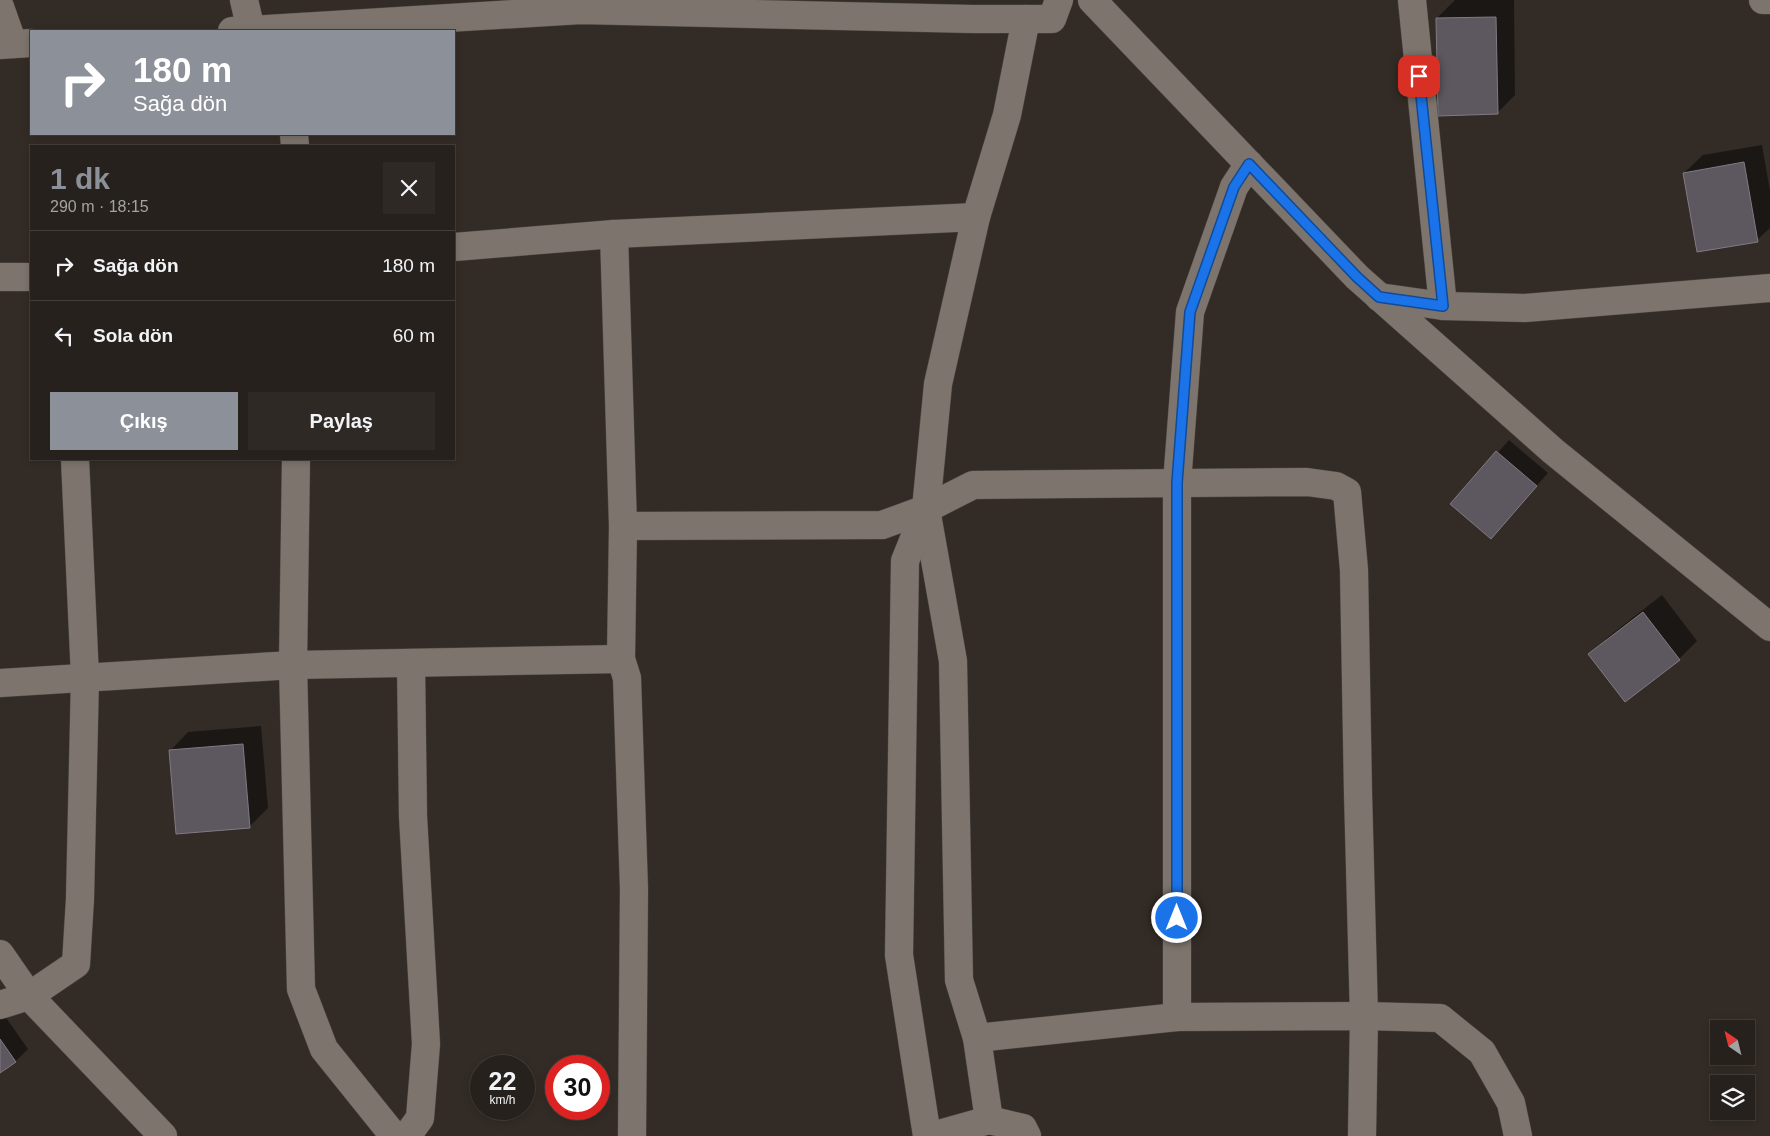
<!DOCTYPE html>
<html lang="tr">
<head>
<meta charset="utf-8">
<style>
  :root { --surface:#26211c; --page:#2e2925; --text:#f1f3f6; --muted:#a4a3a3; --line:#423e3b; --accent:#8c9099 }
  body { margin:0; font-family:Arial,sans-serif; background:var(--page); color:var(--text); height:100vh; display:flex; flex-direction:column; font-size:19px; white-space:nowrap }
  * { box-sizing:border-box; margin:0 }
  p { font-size:16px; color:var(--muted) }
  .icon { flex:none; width:28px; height:28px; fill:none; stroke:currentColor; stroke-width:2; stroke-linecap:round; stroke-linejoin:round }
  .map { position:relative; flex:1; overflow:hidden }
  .details { position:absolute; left:30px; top:145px; width:425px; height:315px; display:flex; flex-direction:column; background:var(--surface); border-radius:0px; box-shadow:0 2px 8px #0003,0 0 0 1px var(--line) }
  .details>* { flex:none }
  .hud { position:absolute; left:30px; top:30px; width:425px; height:105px; border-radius:0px; box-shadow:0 2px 8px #0003,0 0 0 1px var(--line); background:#8c9099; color:#fff; overflow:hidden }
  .needle { width:32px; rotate:325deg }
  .tools { position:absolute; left:1710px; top:1020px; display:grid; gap:10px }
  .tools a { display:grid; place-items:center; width:45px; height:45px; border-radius:0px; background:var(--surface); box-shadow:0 2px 8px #0003,0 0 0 1px var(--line); font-size:25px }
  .speed { position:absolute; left:470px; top:1055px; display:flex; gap:10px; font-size:25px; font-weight:700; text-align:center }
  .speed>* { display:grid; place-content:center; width:65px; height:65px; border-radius:50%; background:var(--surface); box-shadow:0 2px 8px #0003,0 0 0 1px var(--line); line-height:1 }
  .speed small { font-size:12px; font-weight:400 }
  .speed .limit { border:8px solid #d22; background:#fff; color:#111 }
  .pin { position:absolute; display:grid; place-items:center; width:42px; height:42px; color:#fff; margin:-21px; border-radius:10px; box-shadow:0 2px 8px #0006 }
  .me { position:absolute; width:55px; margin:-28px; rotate:0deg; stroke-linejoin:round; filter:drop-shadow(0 0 4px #0008) }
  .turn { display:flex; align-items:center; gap:18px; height:105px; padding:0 20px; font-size:22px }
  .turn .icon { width:65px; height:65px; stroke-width:2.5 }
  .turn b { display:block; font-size:35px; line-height:42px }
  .round { display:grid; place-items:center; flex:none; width:52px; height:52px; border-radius:0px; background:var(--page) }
  .headline { display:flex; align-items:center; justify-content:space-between; height:85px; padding:0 20px }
  h1 { font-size:30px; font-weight:600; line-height:38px; color:var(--accent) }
  .action { display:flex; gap:10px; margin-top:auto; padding:10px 20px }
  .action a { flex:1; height:58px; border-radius:0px; background:var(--accent); color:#fff; font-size:20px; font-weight:600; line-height:58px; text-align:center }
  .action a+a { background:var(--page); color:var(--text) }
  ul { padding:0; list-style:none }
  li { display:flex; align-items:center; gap:15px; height:70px; padding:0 20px; border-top:1px solid var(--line) }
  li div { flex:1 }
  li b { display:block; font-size:19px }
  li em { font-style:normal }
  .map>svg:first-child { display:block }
  .shadow { fill:#0007 }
  .building { fill:#5d575f; stroke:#817a83 }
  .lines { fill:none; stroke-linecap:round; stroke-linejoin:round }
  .street-casing { stroke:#4e4843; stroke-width:29 }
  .secondary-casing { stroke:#4e4843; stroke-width:29 }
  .street { stroke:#7d756d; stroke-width:28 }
  .secondary { stroke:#7d756d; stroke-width:28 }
  .route-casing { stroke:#114b97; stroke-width:12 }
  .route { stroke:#1a73e8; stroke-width:9 }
</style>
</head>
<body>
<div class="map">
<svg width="1770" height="1136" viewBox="0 0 1770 1136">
  <rect width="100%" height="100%" fill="#332c26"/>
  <g class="shadow">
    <path d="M 1455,0 L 1514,0 L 1515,95 L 1497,113 L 1437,18 Z"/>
    <path d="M 1762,145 L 1770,191 L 1770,228 L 1757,240 L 1684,173 L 1703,155 Z"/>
    <path d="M 1509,440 L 1548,473 L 1491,537 L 1452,504 Z"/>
    <path d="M 1662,595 L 1697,641 L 1679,659 L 1625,700 L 1590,655 L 1608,637 Z"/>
    <path d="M 261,726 L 268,808 L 249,827 L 170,751 L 188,732 Z"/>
    <path d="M 2,1012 L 28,1049 L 16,1061 L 0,1072 L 0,1013 Z"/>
  </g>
  <g class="building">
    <path d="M 1496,17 L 1498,114 L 1438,116 L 1436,18 Z"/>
    <path d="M 1744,162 L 1758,242 L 1697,252 L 1683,173 Z"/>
    <path d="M 1496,451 L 1537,486 L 1491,539 L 1450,504 Z"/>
    <path d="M 1643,612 L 1680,660 L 1625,702 L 1588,654 Z"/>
    <path d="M 243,744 L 250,828 L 176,834 L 169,750 Z"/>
    <path d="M 0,1039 L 16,1062 L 0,1073 Z"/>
  </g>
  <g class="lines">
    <defs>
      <g id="street">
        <path d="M 244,0 L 251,30"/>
        <path d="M 1412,0 L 1443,306"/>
        <path d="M 1763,0 L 1770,0"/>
        <path d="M 0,7 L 13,44"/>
        <path d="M 294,134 L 295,146"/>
        <path d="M 614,234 L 623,526 L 621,659 L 627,678 L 634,889 L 632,1136"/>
        <path d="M 454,247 L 614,234 L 976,217"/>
        <path d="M 0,277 L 31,277"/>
        <path d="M 1379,297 L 1443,306 L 1525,308 L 1770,288"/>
        <path d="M 296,459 L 293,665 L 301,989 L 324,1049 L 394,1136"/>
        <path d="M 926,509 L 953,661 L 959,980 L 977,1038 L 989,1120"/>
        <path d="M 623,526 L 882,525 L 926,509 L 973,485 L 1307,482 L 1336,486 L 1347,492 L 1354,570 L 1358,793 L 1364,1016 L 1362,1136"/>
        <path d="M 0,683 L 293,665 L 621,659"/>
        <path d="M 0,1005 L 29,996 L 76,964 L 80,899 L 85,677 L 75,459"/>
        <path d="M 1177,1017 L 1177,483 L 1190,312 L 1234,187 L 1249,164"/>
        <path d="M 977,1038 L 1177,1017 L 1364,1016 L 1440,1018 L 1482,1052 L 1511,1103 L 1518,1136"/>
        <path d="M 407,1136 L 420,1118 L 426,1044 L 413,816 L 411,663"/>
        <path d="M 927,1136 L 899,955 L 905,561 L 926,509 L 938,384 L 976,217 L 1007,115 L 1026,19"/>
        <path d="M 932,1136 L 989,1120 L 1023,1128 L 1027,1136"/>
      </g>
      <g id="secondary">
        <path d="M 1092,0 L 1357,277 L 1553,451 L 1770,627"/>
        <path d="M 232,31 L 581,10 L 972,19 L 1052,19 L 1059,0"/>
        <path d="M 0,45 L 31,43"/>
        <path d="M 0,954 L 29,996 L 163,1136"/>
      </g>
    </defs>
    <use href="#street" class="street-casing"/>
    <use href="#secondary" class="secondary-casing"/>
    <use href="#street" class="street"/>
    <use href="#secondary" class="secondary"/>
  </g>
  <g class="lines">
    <defs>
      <path id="route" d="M 1177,918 L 1177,483 L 1190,312 L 1234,187 L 1249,164 L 1357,277 L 1379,297 L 1443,306 L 1419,76"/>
    </defs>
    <use href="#route" class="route-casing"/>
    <use href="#route" class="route"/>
  </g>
</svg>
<div class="tools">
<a><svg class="needle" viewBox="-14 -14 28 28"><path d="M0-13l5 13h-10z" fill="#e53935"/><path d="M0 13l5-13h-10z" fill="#a4a3a3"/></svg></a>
<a><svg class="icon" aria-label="layers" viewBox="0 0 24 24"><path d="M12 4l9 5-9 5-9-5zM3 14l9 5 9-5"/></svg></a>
</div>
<div class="speed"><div>22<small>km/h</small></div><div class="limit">30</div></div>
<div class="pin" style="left:1419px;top:76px;background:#d93025"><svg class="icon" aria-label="arrive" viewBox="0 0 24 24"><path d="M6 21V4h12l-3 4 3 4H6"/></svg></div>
<svg class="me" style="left:1177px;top:918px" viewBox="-20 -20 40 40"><circle r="17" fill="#1a73e8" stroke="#fff" stroke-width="3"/><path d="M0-11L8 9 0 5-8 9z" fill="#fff"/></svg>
<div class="hud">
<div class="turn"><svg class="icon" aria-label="right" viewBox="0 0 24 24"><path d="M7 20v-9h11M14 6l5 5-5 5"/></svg><div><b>180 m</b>Sağa dön</div></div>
</div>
<section class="details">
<div class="headline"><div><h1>1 dk</h1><p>290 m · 18:15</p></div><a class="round"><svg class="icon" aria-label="close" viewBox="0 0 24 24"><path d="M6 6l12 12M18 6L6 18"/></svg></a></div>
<ul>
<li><svg class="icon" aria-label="right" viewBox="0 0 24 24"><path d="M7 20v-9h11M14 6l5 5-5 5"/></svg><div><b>Sağa dön</b></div><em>180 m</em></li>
<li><svg class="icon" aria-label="left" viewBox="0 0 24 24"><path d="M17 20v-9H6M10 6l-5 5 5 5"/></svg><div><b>Sola dön</b></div><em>60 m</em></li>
</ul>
<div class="action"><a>Çıkış</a><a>Paylaş</a></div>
</section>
</div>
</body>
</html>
